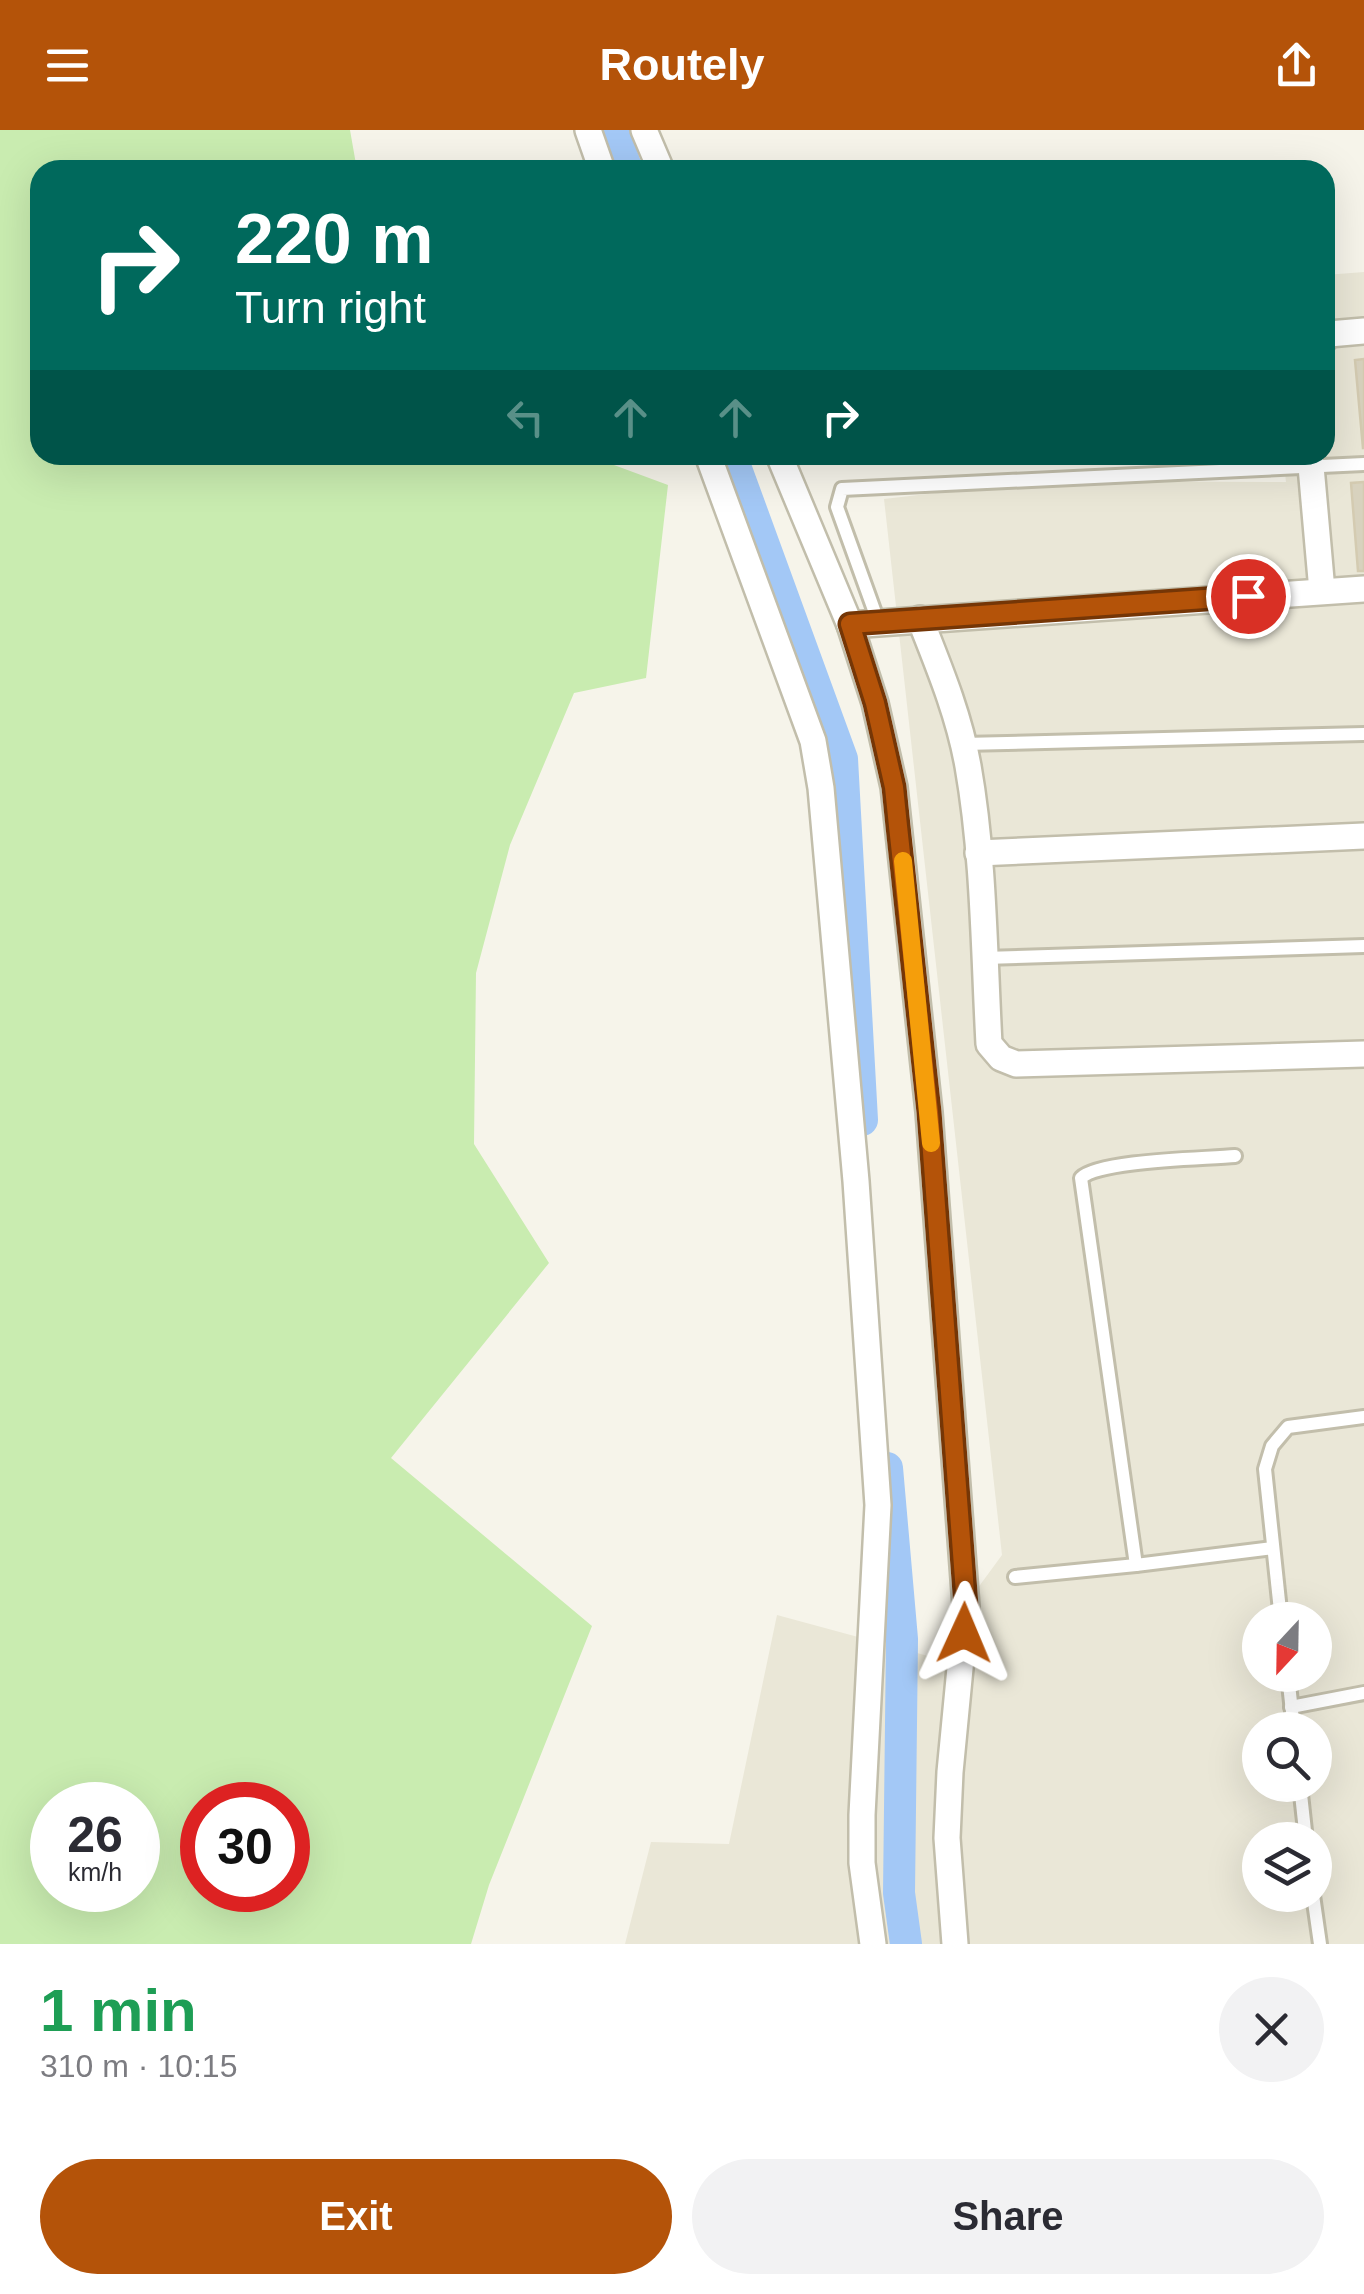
<!DOCTYPE html>
<html lang="en">
<head>
<meta charset="utf-8">
<style>
  :root { --surface:#fff; --page:#f2f2f3; --text:#2b2b33; --muted:#7c7c81; --accent:#b45309 }
  body { margin:0; font-family:Arial,sans-serif; background:var(--page); color:var(--text); height:100vh; display:flex; flex-direction:column; font-size:38px; white-space:nowrap }
  * { box-sizing:border-box; margin:0 }
  p { font-size:32px; color:var(--muted) }
  .icon { flex:none; width:55px; height:55px; fill:none; stroke:currentColor; stroke-width:2; stroke-linecap:round; stroke-linejoin:round }
  .map { position:relative; height:1814px; overflow:hidden }
  .details { display:flex; flex-direction:column; background:var(--surface); flex:1 }
  .details>* { flex:none }
  .banner { position:absolute; left:30px; top:30px; width:1305px; height:305px; border-radius:30px; box-shadow:0 10px 40px #0002; background:#00695c; color:#fff; overflow:hidden }
  .needle { width:65px; rotate:202deg }
  .buttons { position:absolute; left:1242px; top:1472px; display:grid; gap:20px }
  .buttons a { display:grid; place-items:center; width:90px; height:90px; border-radius:50%; background:var(--surface); box-shadow:0 10px 40px #0002; font-size:50px }
  .speed { position:absolute; left:30px; top:1652px; display:flex; gap:20px; font-size:50px; font-weight:700; text-align:center }
  .speed>* { display:grid; place-content:center; width:130px; height:130px; border-radius:50%; background:var(--surface); box-shadow:0 10px 40px #0002; line-height:1 }
  .speed small { font-size:25px; font-weight:400 }
  .speed .limit { border:15px solid #d22; background:#fff; color:#111 }
  .pin { position:absolute; display:grid; place-items:center; width:85px; height:85px; color:#fff; margin:-42px; border:5px solid #fff; border-radius:50%; box-shadow:0 2px 10px #0007 }
  .me { position:absolute; width:110px; margin:-55px; rotate:1deg; stroke-linejoin:round; filter:drop-shadow(0 0 8px #0008) }
  .turn { display:flex; align-items:center; gap:35px; height:210px; padding:0 40px; font-size:45px }
  .turn .icon { width:130px; height:130px; stroke-width:2.5 }
  .turn b { display:block; font-size:70px; line-height:85px }
  .lanes { display:flex; align-items:center; height:95px; padding:0 40px; background:#0003; justify-content:center; gap:50px; direction:ltr }
  .lanes .off { opacity:.35 }
  .round { display:grid; place-items:center; flex:none; width:105px; height:105px; border-radius:52px; background:var(--page) }
  .summary { display:flex; align-items:center; justify-content:space-between; height:170px; padding:0 40px }
  h1 { font-size:60px; font-weight:700; line-height:75px; color:#1e9e55 }
  .button { display:flex; gap:20px; margin-top:auto; padding:20px 40px }
  .button a { flex:1; height:115px; border-radius:60px; background:var(--accent); color:#fff; font-size:40px; font-weight:700; line-height:115px; text-align:center }
  .button a+a { background:var(--page); color:var(--text) }
  header { display:flex; justify-content:space-between; align-items:center; height:130px; padding:0 40px; background:var(--accent); color:#fff; font-size:45px; font-weight:700 }
  .map>svg:first-child { display:block }
  .residential { fill:#eae7d7; fill-rule:evenodd }
  .green { fill:#c9ecb0; fill-rule:evenodd }
  .lines { fill:none; stroke-linecap:round; stroke-linejoin:round }
  .canal { stroke:#a3c8f6; stroke-width:32 }
  .building { fill:#d8d2be; stroke:#d4cbb1; stroke-width:2.5 }
  .service-casing { stroke:#c2beab; stroke-width:18 }
  .minor-casing { stroke:#c2beab; stroke-width:30 }
  .service { stroke:#fff; stroke-width:12 }
  .minor { stroke:#fff; stroke-width:25 }
  .route-casing { stroke:#753606; stroke-width:25 }
  .route { stroke:#b45309; stroke-width:18 }
  .slow { stroke:#f59e0b; stroke-width:18 }
</style>
</head>
<body>
<header><svg class="icon" aria-label="menu" viewBox="0 0 24 24"><path d="M4 6h16M4 12h16M4 18h16"/></svg>Routely<svg class="icon" aria-label="share" viewBox="0 0 24 24"><path d="M12 15V3M7 8l5-5 5 5M5 13v7h14v-7"/></svg></header>
<div class="map">
<svg width="1364" height="1814" viewBox="0 0 1364 1814">
  <rect width="100%" height="100%" fill="#f6f4ea"/>
  <path class="residential" d="M 1364,142 L 1364,1814 L 625,1814 L 651,1712 L 729,1714 L 777,1485 L 928,1526 L 1002,1425 L 884,369 L 1040,351 L 1286,352 L 1283,325 L 1325,325 L 1325,145 ZM 1260,1490 L 1315,1490 L 1315,1545 L 1260,1545 ZM 1260,1600 L 1315,1600 L 1315,1655 L 1260,1655 ZM 1260,1710 L 1315,1710 L 1315,1765 L 1260,1765 Z"/>
  <path class="green" d="M 0,0 L 350,0 L 357,40 L 40,40 L 40,325 L 587,325 L 668,355 L 646,548 L 574,563 L 510,715 L 476,843 L 474,1014 L 549,1133 L 391,1328 L 592,1496 L 489,1755 L 471,1814 L 0,1814 ZM 52,1675 L 138,1675 L 138,1760 L 52,1760 ZM 202,1675 L 288,1675 L 288,1760 L 202,1760 Z"/>
  <g class="lines">
    <g class="canal">
      <path d="M 613,0 L 627,40"/>
      <path d="M 731,325 L 842,629 L 862,990"/>
      <path d="M 887,1338 L 902,1509 L 899,1763 L 906,1814"/>
    </g>
  </g>
  <g class="building">
    <path d="M 1364,229 L 1364,318 L 1363,318 L 1355,230 Z"/>
    <path d="M 1364,352 L 1364,441 L 1358,441 L 1351,353 Z"/>
  </g>
  <g class="lines">
    <defs>
      <g id="service">
        <path d="M 878,491 L 837,377 L 842,359 L 1364,334"/>
        <path d="M 963,614 L 1364,604"/>
        <path d="M 984,828 L 1364,816"/>
        <path d="M 1235,1026 C 1204,1029 1100,1030 1081,1048 L 1136,1435 L 1273,1418"/>
        <path d="M 1015,1447 L 1136,1435"/>
        <path d="M 1281,1490 L 1265,1339 L 1272,1316 L 1288,1297 L 1364,1287"/>
        <path d="M 1288,1545 L 1294,1600"/>
        <path d="M 1291,1577 L 1364,1563"/>
        <path d="M 1300,1655 L 1306,1710"/>
        <path d="M 1313,1765 L 1320,1814"/>
      </g>
      <g id="minor">
        <path d="M 588,0 L 602,40"/>
        <path d="M 644,0 L 661,40"/>
        <path d="M 1325,209 L 1329,204 L 1364,201"/>
        <path d="M 708,325 L 813,611 L 821,658 L 856,1051 L 878,1375 L 862,1685 L 862,1733 L 873,1814"/>
        <path d="M 779,325 L 850,495 L 875,573 L 894,657 L 929,982 L 966,1476 L 950,1642 L 947,1708 L 955,1814"/>
        <path d="M 1310,325 L 1322,461"/>
        <path d="M 920,489 C 939,537 959,585 968,636 C 984,727 984,822 989,914 L 1001,928 L 1016,934 L 1364,924"/>
        <path d="M 850,495 L 1364,459"/>
        <path d="M 978,723 L 1364,706"/>
      </g>
    </defs>
    <use href="#service" class="service-casing"/>
    <use href="#minor" class="minor-casing"/>
    <use href="#service" class="service"/>
    <use href="#minor" class="minor"/>
  </g>
  <g class="lines">
    <defs>
      <path id="route" d="M 964,1503 L 966,1476 L 929,982 L 898,696 L 894,657 L 875,573 L 850,494 L 1248,466"/>
    </defs>
    <use href="#route" class="route-casing"/>
    <use href="#route" class="route"/>
    <path class="slow" d="M 903,731 L 931,1013"/>
  </g>
</svg>
<div class="buttons">
<a><svg class="needle" viewBox="-14 -14 28 28"><path d="M0-13l5 13h-10z" fill="#e53935"/><path d="M0 13l5-13h-10z" fill="#7c7c81"/></svg></a>
<a><svg class="icon" aria-label="search" viewBox="0 0 24 24"><circle cx="10" cy="10" r="6"/><path d="M15 15l6 6"/></svg></a>
<a><svg class="icon" aria-label="layers" viewBox="0 0 24 24"><path d="M12 4l9 5-9 5-9-5zM3 14l9 5 9-5"/></svg></a>
</div>
<div class="speed"><div>26<small>km/h</small></div><div class="limit">30</div></div>
<div class="pin" style="left:1248px;top:466px;background:#d93025"><svg class="icon" aria-label="arrive" viewBox="0 0 24 24"><path d="M6 21V4h12l-3 4 3 4H6"/></svg></div>
<svg class="me" style="left:964px;top:1503px" viewBox="-20 -20 40 40"><path d="M0-17L14 15 0 8-14 15z" fill="#b45309" stroke="#fff" stroke-width="4"/></svg>
<div class="banner">
<div class="turn"><svg class="icon" aria-label="right" viewBox="0 0 24 24"><path d="M7 20v-9h11M14 6l5 5-5 5"/></svg><div><b>220 m</b>Turn right</div></div>
<div class="lanes"><svg class="icon off" aria-label="left" viewBox="0 0 24 24"><path d="M17 20v-9H6M10 6l-5 5 5 5"/></svg><svg class="icon off" aria-label="ahead" viewBox="0 0 24 24"><path d="M12 20V5M6 11l6-6 6 6"/></svg><svg class="icon off" aria-label="ahead" viewBox="0 0 24 24"><path d="M12 20V5M6 11l6-6 6 6"/></svg><svg class="icon" aria-label="right" viewBox="0 0 24 24"><path d="M7 20v-9h11M14 6l5 5-5 5"/></svg></div>
</div>
</div>
<section class="details">
<div class="summary"><div><h1>1 min</h1><p>310 m · 10:15</p></div><a class="round"><svg class="icon" aria-label="close" viewBox="0 0 24 24"><path d="M6 6l12 12M18 6L6 18"/></svg></a></div>
<div class="button"><a>Exit</a><a>Share</a></div>
</section>
</body>
</html>
